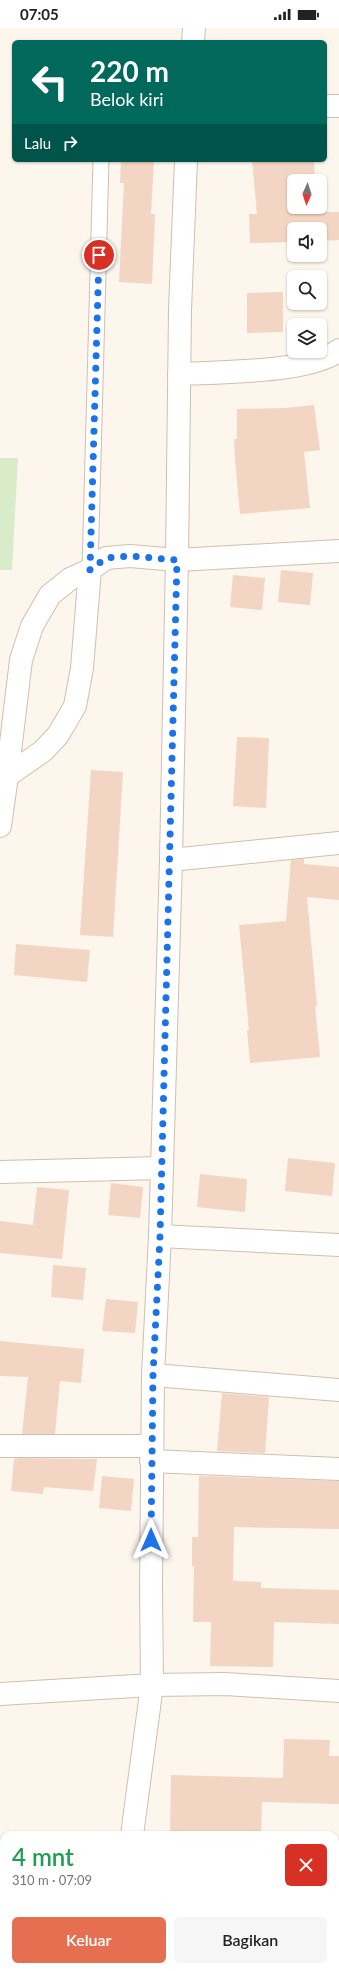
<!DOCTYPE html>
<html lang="id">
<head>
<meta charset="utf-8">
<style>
  :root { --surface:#fff; --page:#f6f6f6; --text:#222; --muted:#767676; --accent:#e76f51 }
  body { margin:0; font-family:Lato,sans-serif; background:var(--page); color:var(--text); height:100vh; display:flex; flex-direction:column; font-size:15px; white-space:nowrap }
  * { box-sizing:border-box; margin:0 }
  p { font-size:13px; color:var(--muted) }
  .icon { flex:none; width:22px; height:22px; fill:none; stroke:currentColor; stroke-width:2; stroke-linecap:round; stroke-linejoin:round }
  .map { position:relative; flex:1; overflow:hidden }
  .panel { position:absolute; left:0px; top:1803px; width:339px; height:140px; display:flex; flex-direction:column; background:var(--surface); border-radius:12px 12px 0 0; box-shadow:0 1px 3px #0004 }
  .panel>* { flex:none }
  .top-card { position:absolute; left:12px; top:12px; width:315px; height:122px; border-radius:6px; box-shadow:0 1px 3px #0004; background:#00695c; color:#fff; overflow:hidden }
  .needle { width:26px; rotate:183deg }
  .tools { position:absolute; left:287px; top:146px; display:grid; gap:8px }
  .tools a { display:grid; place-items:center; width:40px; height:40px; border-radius:6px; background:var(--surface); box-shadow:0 1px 3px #0004; font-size:20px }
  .pin { position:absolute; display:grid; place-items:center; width:34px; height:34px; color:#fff; margin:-17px; border:2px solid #fff; border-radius:50%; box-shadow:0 1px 4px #0007 }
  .me { position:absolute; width:44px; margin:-22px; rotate:0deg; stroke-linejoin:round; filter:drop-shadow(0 0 3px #0008) }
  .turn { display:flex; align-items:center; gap:14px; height:84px; padding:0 12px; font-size:18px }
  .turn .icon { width:52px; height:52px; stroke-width:2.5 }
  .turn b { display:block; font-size:28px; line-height:34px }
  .then { display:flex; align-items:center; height:38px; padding:0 12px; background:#0003; gap:8px; font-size:15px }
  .round { display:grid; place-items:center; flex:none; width:42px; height:42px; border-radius:6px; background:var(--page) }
  .overview { display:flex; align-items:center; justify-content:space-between; height:68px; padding:0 12px }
  h1 { font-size:24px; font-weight:600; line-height:30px; color:#1e9e55 }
  .action { display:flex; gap:8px; margin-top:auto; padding:8px 12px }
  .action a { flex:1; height:46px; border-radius:6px; background:var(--accent); color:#fff; font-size:16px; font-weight:600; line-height:46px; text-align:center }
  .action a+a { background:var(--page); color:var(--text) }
  .status { display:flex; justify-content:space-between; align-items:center; height:28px; padding:0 20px; background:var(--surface); direction:ltr }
  .status svg { height:11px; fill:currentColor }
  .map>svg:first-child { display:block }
  .green { fill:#d8ecc9 }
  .building { fill:#f3d5c3 }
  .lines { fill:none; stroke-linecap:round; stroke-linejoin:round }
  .service-casing { stroke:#d1beb0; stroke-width:17 }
  .minor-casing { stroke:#d1beb0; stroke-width:24 }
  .service { stroke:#fff; stroke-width:15 }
  .minor { stroke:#fff; stroke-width:22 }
  .route { stroke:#1a73e8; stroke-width:7; stroke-dasharray:0 12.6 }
</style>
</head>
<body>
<div class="status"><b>07:05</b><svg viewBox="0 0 49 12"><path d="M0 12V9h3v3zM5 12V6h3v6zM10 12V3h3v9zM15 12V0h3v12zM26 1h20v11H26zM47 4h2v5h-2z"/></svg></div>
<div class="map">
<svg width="339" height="1943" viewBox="0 0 339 1943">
  <rect width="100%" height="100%" fill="#fdf6ec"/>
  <path class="green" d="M 0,430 L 18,430 L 12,542 L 0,542 Z"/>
  <g class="building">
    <path d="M 121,132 L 154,132 L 151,186 L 155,186 L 152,256 L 119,254 L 124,155 L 120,155 Z"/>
    <path d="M 252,132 L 314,132 L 315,153 L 294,153 L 294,179 L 317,179 L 318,184 L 339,184 L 339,212 L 320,213 L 320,201 L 294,201 L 294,214 L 250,215 L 249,186 L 257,186 Z"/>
    <path d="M 283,264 L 283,304 L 247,305 L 247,265 Z"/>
    <path d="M 314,377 L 320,422 L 304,424 L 310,480 L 240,486 L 235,431 L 234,411 L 237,411 L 237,381 L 285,380 Z"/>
    <path d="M 281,542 L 313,545 L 310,577 L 278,574 Z"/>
    <path d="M 233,547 L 265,550 L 262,582 L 230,579 Z"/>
    <path d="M 237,709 L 269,710 L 266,780 L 233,778 Z"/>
    <path d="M 91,742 L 123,744 L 113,909 L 80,907 Z"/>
    <path d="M 304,831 L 304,836 L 339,839 L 339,872 L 307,869 L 317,978 L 315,978 L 320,1029 L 250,1035 L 247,1002 L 249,1002 L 239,897 L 286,893 L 291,832 Z"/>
    <path d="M 16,916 L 90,922 L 87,954 L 14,947 Z"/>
    <path d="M 288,1130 L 335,1135 L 332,1168 L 285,1163 Z"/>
    <path d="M 200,1146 L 247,1151 L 245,1184 L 197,1179 Z"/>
    <path d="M 111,1155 L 143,1159 L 140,1190 L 108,1187 Z"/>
    <path d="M 37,1159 L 69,1162 L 62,1231 L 0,1225 L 0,1193 L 33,1197 Z"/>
    <path d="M 53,1237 L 86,1240 L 83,1272 L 51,1269 Z"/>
    <path d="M 106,1271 L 138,1274 L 135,1305 L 102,1303 Z"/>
    <path d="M 0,1313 L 84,1321 L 81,1355 L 60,1353 L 55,1406 L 22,1406 L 28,1349 L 0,1348 Z"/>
    <path d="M 222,1365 L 269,1369 L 265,1425 L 217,1423 Z"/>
    <path d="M 20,1430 L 97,1431 L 93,1463 L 44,1459 L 43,1466 L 11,1463 L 14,1431 Z"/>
    <path d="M 102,1448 L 134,1451 L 131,1483 L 99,1480 Z"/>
    <path d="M 199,1448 L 339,1453 L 339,1501 L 234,1499 L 233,1553 L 261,1554 L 261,1560 L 339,1562 L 339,1596 L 274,1594 L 273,1639 L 210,1638 L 211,1594 L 193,1594 L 194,1538 L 192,1538 L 192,1509 L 198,1509 Z"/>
    <path d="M 284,1711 L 330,1712 L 329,1728 L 339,1728 L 339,1776 L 262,1774 L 261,1807 L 170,1806 L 171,1747 L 283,1750 Z"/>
  </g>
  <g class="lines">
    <defs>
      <path id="service" d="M 90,542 L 101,132"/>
      <g id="minor">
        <path d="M 193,14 L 194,0"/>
        <path d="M 325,78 L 339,78"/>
        <path d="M 179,346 C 217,344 311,345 339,322"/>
        <path d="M 7,748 L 21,632 L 32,598 L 50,567 L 70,551 L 90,542"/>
        <path d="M 0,798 L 7,748 L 43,723 L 58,707 L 75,678 L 82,640 L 90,542 L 106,530 L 130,528 L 177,532 L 339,523"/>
        <path d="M 171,832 L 339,815"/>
        <path d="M 0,1144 L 162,1140"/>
        <path d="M 160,1208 L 339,1217"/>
        <path d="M 153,1347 L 339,1362"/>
        <path d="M 0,1418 L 152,1418"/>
        <path d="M 151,1433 L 339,1441"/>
        <path d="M 0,1666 L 152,1657 L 225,1656 L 339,1663"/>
        <path d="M 132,1807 L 152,1657 L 151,1560 L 153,1347 L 160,1208 L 171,832 L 177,532 L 180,282 L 186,132"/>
        <path d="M 0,1909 L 4,1908"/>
        <path d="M 115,1943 L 115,1939"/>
      </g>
    </defs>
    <use href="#service" class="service-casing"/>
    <use href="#minor" class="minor-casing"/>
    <use href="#service" class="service"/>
    <use href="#minor" class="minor"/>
  </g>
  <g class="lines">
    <path class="route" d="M 99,227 L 90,542 L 106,530 L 130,528 L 177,532 L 160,1208 L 153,1347 L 151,1512"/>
  </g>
</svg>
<div class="tools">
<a><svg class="needle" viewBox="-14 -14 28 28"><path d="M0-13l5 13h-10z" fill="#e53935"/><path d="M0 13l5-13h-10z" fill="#767676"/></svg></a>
<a><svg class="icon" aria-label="sound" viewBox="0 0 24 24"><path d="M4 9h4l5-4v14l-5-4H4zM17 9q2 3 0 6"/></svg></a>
<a><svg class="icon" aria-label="search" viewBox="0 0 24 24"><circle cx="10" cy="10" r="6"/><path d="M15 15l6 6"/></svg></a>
<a><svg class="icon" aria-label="layers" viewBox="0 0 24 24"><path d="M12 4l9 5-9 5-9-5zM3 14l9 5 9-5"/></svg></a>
</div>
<div class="pin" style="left:99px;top:227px;background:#d93025"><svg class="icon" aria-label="arrive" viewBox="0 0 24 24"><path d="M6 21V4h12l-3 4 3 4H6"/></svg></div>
<svg class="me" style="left:151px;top:1512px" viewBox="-20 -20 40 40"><path d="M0-17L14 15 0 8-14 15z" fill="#1a73e8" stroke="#fff" stroke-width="4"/></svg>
<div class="top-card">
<div class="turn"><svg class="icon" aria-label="left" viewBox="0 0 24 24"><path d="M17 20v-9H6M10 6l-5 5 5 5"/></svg><div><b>220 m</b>Belok kiri</div></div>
<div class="then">Lalu<svg class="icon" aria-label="right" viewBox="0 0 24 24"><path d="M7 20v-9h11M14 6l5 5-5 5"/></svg></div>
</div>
<section class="panel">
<div class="overview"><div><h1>4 mnt</h1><p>310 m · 07:09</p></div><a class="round" style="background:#d93025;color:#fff"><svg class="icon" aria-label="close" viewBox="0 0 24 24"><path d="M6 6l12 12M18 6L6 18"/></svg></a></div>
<div class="action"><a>Keluar</a><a>Bagikan</a></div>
</section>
</div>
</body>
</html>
